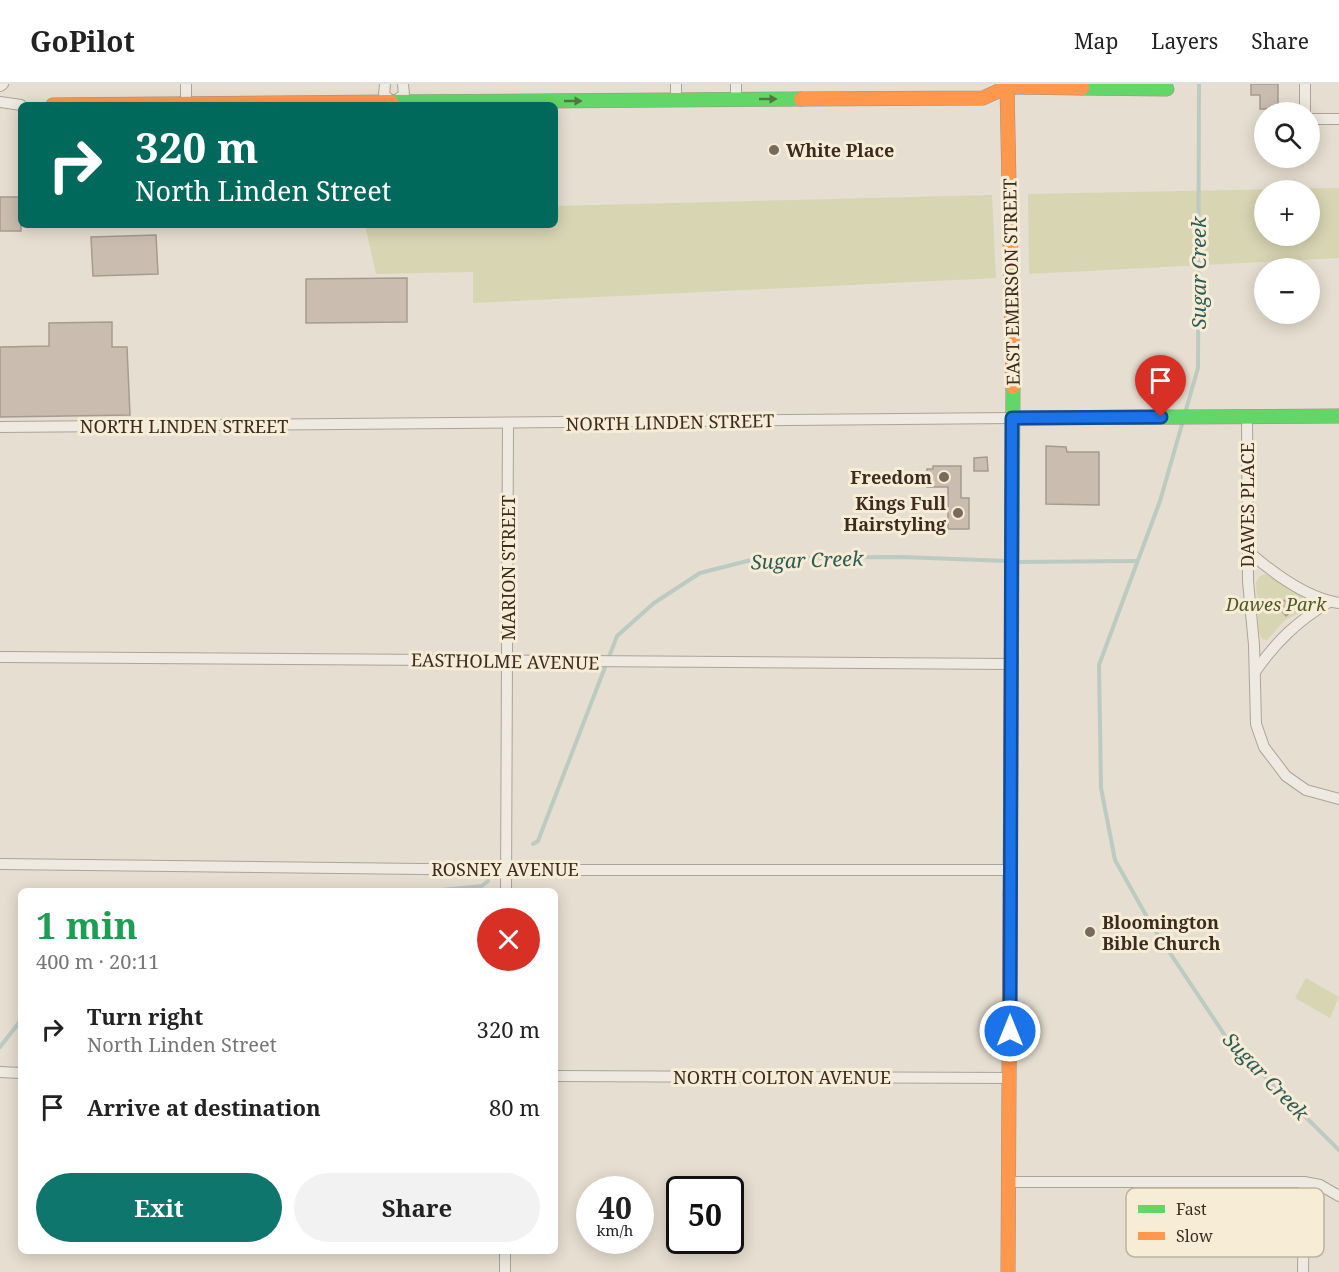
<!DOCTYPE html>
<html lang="en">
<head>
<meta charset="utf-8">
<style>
  :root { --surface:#fff; --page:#f2f2f2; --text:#222; --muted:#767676; --line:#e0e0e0; --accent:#0f766e }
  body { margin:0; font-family:"Noto Serif",serif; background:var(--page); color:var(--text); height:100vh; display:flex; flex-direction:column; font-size:22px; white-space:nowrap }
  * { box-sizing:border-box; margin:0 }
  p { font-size:20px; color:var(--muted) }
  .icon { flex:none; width:33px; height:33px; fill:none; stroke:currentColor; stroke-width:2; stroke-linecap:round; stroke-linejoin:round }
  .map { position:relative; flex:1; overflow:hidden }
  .drawer { position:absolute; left:18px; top:804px; width:540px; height:366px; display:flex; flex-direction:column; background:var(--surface); border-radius:9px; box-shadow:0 3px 15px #0003 }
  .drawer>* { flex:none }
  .guide { position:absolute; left:18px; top:18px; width:540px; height:126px; border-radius:9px; box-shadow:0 3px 15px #0003; background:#00695c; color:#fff; overflow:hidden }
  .tools { position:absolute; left:1254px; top:18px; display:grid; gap:12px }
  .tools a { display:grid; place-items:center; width:66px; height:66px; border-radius:50%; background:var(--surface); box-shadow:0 3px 15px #0003; font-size:30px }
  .speed { position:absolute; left:576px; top:1092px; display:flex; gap:12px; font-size:30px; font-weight:700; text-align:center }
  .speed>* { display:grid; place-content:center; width:78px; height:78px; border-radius:50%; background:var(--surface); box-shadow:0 3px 15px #0003; line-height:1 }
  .speed small { font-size:15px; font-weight:400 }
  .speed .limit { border:3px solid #111; border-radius:9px; background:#fff; color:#111 }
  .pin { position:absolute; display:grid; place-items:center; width:51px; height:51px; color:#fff; margin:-62px -26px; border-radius:50% 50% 50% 0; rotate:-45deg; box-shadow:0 0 6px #0007 }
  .pin .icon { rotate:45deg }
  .me { position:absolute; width:66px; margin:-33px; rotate:0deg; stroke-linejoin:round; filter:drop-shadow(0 0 4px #0008) }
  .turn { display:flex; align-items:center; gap:21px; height:126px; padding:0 18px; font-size:27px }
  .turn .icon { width:78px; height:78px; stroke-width:2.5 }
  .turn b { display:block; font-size:42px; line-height:51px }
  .round { display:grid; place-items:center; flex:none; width:63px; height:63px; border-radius:32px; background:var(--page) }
  .summary { display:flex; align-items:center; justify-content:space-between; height:102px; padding:0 18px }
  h1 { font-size:36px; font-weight:700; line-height:45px; color:#1e9e55 }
  .action { display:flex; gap:12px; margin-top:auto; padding:12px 18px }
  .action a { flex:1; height:69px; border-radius:36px; background:var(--accent); color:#fff; font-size:24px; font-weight:700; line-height:69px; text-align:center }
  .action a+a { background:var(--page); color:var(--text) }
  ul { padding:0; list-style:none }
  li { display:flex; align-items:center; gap:18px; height:78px; padding:0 18px }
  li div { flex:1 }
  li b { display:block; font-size:22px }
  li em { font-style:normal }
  header { display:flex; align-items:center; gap:36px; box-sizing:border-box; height:84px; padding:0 30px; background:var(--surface); border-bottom:2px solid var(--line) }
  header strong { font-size:28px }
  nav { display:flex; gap:33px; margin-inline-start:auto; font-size:21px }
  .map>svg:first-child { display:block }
  .green { fill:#d7d5b2; fill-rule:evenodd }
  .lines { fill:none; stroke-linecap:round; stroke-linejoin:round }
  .stream { stroke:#bbcbc1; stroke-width:4 }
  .building { fill:#cabdb0; stroke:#a79a8f; stroke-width:1.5 }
  .street-casing { stroke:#aca498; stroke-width:12 }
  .fast-casing { stroke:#9b9388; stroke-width:15 }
  .slow-casing { stroke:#9b9388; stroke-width:15 }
  .street { stroke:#eeeae1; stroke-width:10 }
  .fast { stroke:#63d668; stroke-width:14 }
  .slow { stroke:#ff974d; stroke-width:14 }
  .oneway { fill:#4e7840 }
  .route-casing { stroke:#114b97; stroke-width:15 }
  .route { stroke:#1a73e8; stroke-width:10 }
  .poi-dot { fill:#786a5d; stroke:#f7ecd6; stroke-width:2 }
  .labels { text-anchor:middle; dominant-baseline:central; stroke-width:6; stroke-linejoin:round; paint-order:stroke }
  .poi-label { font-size:18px; font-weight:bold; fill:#3c2c1f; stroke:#f7ecd6; text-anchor:start }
  .street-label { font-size:18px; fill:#3c2c1f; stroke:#f7ecd6 }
  .park-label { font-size:18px; font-style:italic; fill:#4d5825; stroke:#f7ecd6 }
  .water-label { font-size:20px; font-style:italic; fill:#2e5c57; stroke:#f7ecd6 }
  .key { fill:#f7ecd6; stroke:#bfb29f; stroke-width:1.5 }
  .key-label { font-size:16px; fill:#3c2c1f }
</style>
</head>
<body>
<header>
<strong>GoPilot</strong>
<nav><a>Map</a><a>Layers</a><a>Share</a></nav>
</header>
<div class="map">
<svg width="1339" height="1188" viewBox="0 0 1339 1188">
  <rect width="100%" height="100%" fill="#e6ded0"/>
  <g class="green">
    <path d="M 1339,104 L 1339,174 L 1029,190 L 1028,110 ZM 1264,106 L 1310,106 L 1310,152 L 1264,152 Z"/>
    <path d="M 992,111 L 996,194 L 473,219 L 473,188 L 376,190 L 365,141 L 555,141 L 555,122 Z"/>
    <path d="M 1266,490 L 1310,518 L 1309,523 L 1285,536 L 1267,556 L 1262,555 L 1259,548 L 1256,498 L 1260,492 Z"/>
    <path d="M 1306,894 L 1339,913 L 1330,934 L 1295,914 Z"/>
  </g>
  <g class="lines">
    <g class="stream">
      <path d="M 1185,329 L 1198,284 L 1199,0"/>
      <path d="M 1183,337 L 1160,417 L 1099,581 L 1101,704 L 1115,776 L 1152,842 L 1228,956 L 1339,1066"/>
      <path d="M 1015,478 L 1137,477"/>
      <path d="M 533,760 L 538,757 L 617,552 L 654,519 L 700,489 L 759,474 L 902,473 L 1007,477"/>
      <path d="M 432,807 L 482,802 L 488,797"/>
      <path d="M 0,963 L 21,936"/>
    </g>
  </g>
  <g class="building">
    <path d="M 1251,0 L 1278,0 L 1278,25 L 1260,25 L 1260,11 L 1251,11 Z"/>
    <rect x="0" y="113" width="21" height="34"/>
    <path d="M 156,151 L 158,190 L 93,192 L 91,153 Z"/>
    <path d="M 407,194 L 407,238 L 306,239 L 306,195 Z"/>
    <path d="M 112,238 L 112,263 L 127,263 L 130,331 L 0,333 L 0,263 L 49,262 L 49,239 Z"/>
    <path d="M 1046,362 L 1066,363 L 1067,368 L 1099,368 L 1099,421 L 1046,420 Z"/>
    <path d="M 987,373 L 988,387 L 974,387 L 974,374 Z"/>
    <path d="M 933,382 L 961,382 L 961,414 L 969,414 L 969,445 L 948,445 L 948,403 L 927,403 L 927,385 L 933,385 Z"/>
    <path d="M 1286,515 L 1295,523 L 1286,532 L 1278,523 Z"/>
  </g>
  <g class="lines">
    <defs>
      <g id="street">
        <path d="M 186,0 L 186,20"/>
        <path d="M 385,0 L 384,11 L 393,18 L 404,11 L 403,0"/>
        <path d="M 1305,0 L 1305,28"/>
        <path d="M 0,2 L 3,0"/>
        <path d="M 736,15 L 736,0"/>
        <path d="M 676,16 L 676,0"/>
        <path d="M 0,18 L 21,21"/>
        <path d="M 1310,35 L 1339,35"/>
        <path d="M 1247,333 L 1248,497 L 1254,561 L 1256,640 L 1264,663 L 1286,692 L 1306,706 L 1339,715"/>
        <path d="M 0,343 L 1012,334"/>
        <path d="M 1249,468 C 1273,489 1306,514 1339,519"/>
        <path d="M 0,573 L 1010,580"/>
        <path d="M 1255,588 C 1276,557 1298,537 1329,518"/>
        <path d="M 0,780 L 507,786 L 1009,786"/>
        <path d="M 506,807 L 508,340"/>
        <path d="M 0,988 L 21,989"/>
        <path d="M 555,992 L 1010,994"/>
        <path d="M 1008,1098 L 1304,1098 L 1320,1101 L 1339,1112"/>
        <path d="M 505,1188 L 505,1167"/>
        <path d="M 1303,1188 L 1304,1098"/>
      </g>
      <g id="fast">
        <path d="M 1082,4 L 1167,5"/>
        <path d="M 391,18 L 801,15"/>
        <path d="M 1012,334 L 1339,332"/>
        <path d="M 1010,811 L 1013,303"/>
      </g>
      <g id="slow">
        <path d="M 1007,0 L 1013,303"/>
        <path d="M 801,15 L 983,14 L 1007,3 L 1082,4"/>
        <path d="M 53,21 L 391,18"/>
        <path d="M 1008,1188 L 1010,811"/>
      </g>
    </defs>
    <use href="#street" class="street-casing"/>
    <use href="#fast" class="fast-casing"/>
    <use href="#slow" class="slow-casing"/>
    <use href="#street" class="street"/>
    <use href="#fast" class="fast"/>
    <use href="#slow" class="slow"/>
  </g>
  <defs><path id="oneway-solid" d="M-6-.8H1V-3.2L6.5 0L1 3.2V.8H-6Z" transform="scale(1.5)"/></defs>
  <g class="oneway">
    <use href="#oneway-solid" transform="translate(768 15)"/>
    <use href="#oneway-solid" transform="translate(573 17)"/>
  </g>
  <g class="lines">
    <defs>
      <path id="route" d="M 1010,947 L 1012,334 L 1161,333"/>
    </defs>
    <use href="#route" class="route-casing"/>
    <use href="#route" class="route"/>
  </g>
  <g class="poi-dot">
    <circle cx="774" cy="66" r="6"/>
    <circle cx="944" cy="393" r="6"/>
    <circle cx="958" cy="429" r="6"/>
    <circle cx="1090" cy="848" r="6"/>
  </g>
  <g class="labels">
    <g class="poi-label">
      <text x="786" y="66">White Place</text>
      <text x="932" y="393" text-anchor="end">Freedom</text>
      <text x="946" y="419" text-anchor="end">Kings Full<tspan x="946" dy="21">Hairstyling</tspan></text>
      <text x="1102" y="838">Bloomington<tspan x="1102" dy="21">Bible Church</tspan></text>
    </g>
    <g class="street-label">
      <text transform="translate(1011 198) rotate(-91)">EAST EMERSON STREET</text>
      <text transform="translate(670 338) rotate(-1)">NORTH LINDEN STREET</text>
      <text x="184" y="342">NORTH LINDEN STREET</text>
      <text transform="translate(1247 421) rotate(-90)">DAWES PLACE</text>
      <text transform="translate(508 484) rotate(-90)">MARION STREET</text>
      <text transform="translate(505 577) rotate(1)">EASTHOLME AVENUE</text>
      <text x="505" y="785">ROSNEY AVENUE</text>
      <text x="782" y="993">NORTH COLTON AVENUE</text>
    </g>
    <g class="park-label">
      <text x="1276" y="520">Dawes Park</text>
    </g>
    <g class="water-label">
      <text transform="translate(1198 189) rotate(-90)">Sugar Creek</text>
      <text transform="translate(807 476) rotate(-2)">Sugar Creek</text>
      <text transform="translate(1266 992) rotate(46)">Sugar Creek</text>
    </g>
  </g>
  <rect x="1126" y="1104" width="198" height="69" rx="9" class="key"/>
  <rect x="1138" y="1121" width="27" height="8" fill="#63d668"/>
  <rect x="1138" y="1148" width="27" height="8" fill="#ff974d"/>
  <g class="key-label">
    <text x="1176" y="1131">Fast</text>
    <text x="1176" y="1158">Slow</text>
  </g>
</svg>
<div class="tools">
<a><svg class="icon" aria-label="search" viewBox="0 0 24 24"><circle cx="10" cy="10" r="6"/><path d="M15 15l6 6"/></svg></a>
<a>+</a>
<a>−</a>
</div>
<div class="speed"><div>40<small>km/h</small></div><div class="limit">50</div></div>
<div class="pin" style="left:1161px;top:333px;background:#d93025"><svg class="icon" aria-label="arrive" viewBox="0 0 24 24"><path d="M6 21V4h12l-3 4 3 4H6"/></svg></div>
<svg class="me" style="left:1010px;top:947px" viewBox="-20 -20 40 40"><circle r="17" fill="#1a73e8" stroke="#fff" stroke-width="3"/><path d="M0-11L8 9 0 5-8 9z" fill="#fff"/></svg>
<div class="guide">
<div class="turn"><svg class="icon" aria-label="right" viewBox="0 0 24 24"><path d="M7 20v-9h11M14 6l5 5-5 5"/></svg><div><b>320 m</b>North Linden Street</div></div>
</div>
<section class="drawer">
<div class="summary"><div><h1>1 min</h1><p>400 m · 20:11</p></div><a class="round" style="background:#d93025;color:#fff"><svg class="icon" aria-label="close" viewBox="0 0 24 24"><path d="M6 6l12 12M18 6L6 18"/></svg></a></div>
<ul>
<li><svg class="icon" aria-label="right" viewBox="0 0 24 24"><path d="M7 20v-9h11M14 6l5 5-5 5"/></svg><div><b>Turn right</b><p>North Linden Street</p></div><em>320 m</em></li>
<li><svg class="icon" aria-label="arrive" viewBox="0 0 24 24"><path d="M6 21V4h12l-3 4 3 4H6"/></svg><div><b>Arrive at destination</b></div><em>80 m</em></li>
</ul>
<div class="action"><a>Exit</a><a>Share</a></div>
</section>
</div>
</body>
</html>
